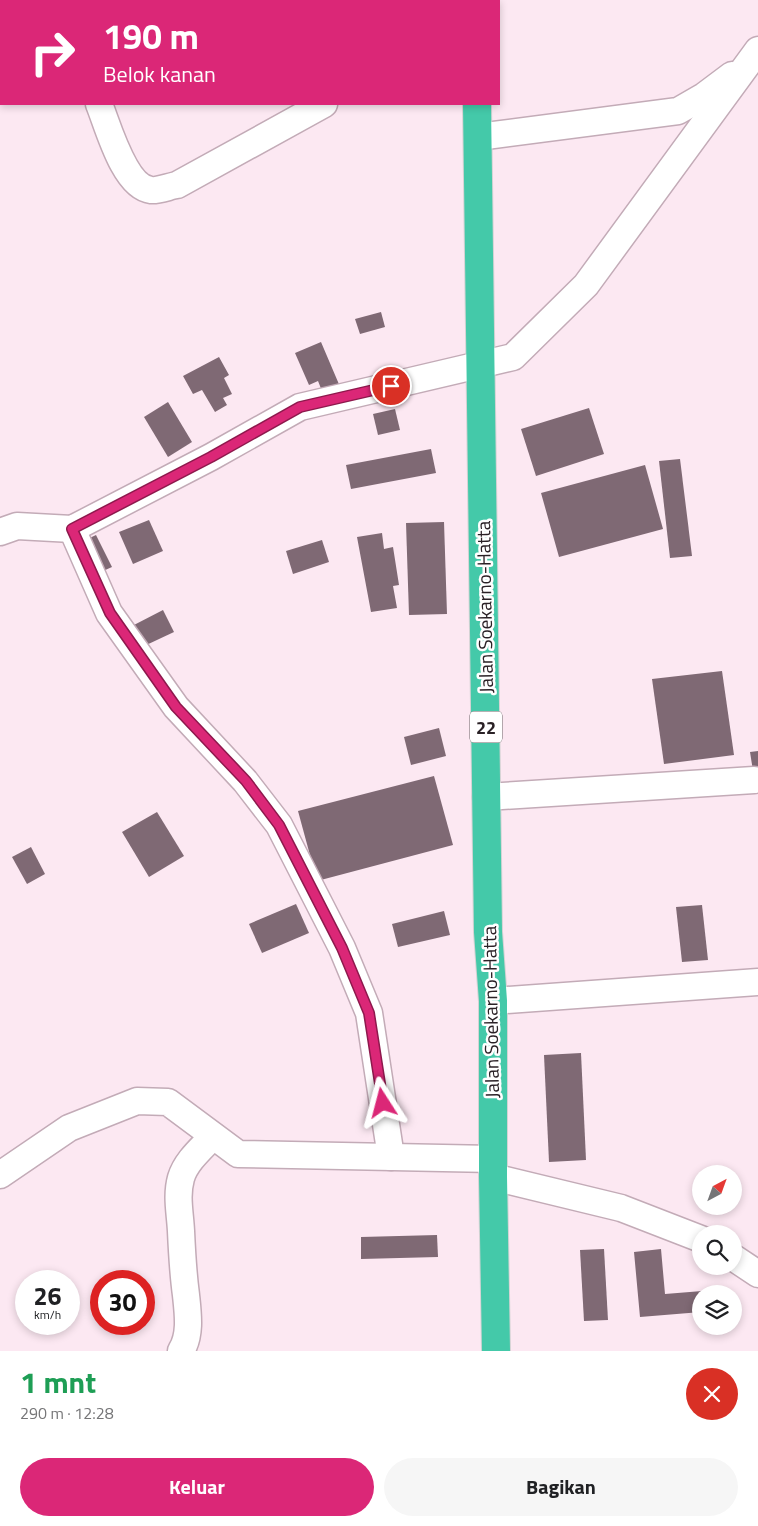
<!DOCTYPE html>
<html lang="id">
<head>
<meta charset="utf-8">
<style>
  :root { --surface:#fff; --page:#f6f6f6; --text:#202124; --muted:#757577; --accent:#db2777 }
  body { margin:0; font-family:"Titillium Web",sans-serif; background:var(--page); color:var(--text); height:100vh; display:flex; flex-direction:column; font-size:19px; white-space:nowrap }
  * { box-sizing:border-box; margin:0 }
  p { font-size:16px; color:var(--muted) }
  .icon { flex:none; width:28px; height:28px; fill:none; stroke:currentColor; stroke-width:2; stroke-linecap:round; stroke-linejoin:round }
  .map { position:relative; height:1351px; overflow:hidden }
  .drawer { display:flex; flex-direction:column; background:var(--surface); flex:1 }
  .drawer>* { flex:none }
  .guide { position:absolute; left:0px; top:0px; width:500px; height:105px; box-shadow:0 2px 8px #0003; background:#db2777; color:#fff; overflow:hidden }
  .needle { width:32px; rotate:41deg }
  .controls { position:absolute; left:692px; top:1165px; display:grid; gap:10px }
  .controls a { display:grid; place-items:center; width:50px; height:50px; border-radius:50%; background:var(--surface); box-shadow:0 2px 8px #0003; font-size:25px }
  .speed { position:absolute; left:15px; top:1270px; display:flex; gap:10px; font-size:25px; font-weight:700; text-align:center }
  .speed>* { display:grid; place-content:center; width:65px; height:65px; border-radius:50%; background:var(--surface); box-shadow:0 2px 8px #0003; line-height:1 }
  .speed small { font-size:12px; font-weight:400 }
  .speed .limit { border:8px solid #d22; background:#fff; color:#111 }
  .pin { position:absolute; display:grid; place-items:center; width:42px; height:42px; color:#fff; margin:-21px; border:2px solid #fff; border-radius:50%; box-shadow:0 1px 5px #0007 }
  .me { position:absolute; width:55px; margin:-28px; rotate:351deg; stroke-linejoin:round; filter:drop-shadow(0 0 4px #0008) }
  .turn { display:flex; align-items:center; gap:18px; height:105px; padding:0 20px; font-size:22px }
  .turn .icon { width:65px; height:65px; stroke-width:2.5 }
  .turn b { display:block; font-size:35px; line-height:42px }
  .round { display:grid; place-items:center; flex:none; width:52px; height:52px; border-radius:26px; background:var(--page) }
  .overview { display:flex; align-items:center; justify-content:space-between; height:85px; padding:0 20px }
  h1 { font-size:30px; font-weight:700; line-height:38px; color:#1e9e55 }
  .cta { display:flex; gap:10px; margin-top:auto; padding:10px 20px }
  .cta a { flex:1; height:58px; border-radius:30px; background:var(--accent); color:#fff; font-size:20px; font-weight:700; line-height:58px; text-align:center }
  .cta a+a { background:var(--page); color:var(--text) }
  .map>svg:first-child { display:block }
  .building { fill:#7f6974 }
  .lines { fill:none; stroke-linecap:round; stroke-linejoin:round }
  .street-casing { stroke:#c3abb7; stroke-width:29 }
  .highway-casing { stroke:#d4d3d4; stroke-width:30 }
  .street { stroke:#fff; stroke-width:26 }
  .highway { stroke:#44c9a9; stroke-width:28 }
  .route-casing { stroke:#8e194d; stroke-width:12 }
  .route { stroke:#db2777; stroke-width:9 }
  .labels { text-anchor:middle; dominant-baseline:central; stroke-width:5; stroke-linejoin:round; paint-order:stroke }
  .shield { fill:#fff; stroke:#6a6467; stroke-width:1 }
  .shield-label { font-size:18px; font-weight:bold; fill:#2a2126 }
  .street-label { font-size:19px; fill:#2a2126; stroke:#fff }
</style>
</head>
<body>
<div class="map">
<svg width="758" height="1351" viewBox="0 0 758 1351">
  <rect width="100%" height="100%" fill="#fce8f2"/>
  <g class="building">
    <path d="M 381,312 L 385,327 L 360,334 L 355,319 Z"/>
    <path d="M 321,342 L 341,389 L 324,396 L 318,381 L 309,385 L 295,353 Z"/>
    <path d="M 219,357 L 229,375 L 224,378 L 232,394 L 223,398 L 227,405 L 215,412 L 202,390 L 193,394 L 183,376 Z"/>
    <path d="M 168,402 L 192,442 L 168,457 L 144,417 Z"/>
    <path d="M 589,408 L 604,454 L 536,476 L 521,429 Z"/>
    <path d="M 395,409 L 400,430 L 378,435 L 373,414 Z"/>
    <path d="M 431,449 L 436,473 L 351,489 L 346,465 Z"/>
    <path d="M 680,459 L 692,556 L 670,558 L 659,461 Z"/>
    <path d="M 645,465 L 663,529 L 559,557 L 541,493 Z"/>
    <path d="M 149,520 L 163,551 L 133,564 L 119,532 Z"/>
    <path d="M 444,522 L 447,614 L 409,615 L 406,523 Z"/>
    <path d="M 382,533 L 384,549 L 393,547 L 399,585 L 393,586 L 397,608 L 371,612 L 357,537 Z"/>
    <path d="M 96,535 L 112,567 L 94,575 L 79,543 Z"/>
    <path d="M 322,540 L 329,562 L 293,574 L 286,551 Z"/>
    <path d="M 163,610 L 174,632 L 142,647 L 132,626 Z"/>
    <path d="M 722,671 L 734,755 L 664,764 L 652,679 Z"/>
    <path d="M 439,728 L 446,756 L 411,765 L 404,737 Z"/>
    <path d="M 758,751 L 758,777 L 754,777 L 750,752 Z"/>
    <path d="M 434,776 L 453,845 L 317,881 L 298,811 Z"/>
    <path d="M 157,812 L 184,856 L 149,877 L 122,832 Z"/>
    <path d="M 31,847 L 45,874 L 27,884 L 12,857 Z"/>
    <path d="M 296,904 L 309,933 L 262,953 L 249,924 Z"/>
    <path d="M 702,905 L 708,960 L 682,962 L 676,907 Z"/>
    <path d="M 444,911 L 450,935 L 398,947 L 392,924 Z"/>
    <path d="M 581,1053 L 586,1160 L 549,1162 L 544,1055 Z"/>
    <path d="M 437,1235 L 438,1257 L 361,1259 L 361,1237 Z"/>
    <path d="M 604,1249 L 608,1320 L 584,1321 L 580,1250 Z"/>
    <path d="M 661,1249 L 665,1294 L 727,1289 L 727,1294 L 701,1294 L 701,1312 L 640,1317 L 634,1252 Z"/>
  </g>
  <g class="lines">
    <defs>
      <g id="street">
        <path d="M 107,0 L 107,1"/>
        <path d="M 318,0 L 318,1"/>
        <path d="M 0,75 L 1,75"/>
        <path d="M 99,104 C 108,126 124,187 151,190 C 158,191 170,186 177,185 L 324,104"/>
        <path d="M 478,137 L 678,111 L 704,96 L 732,75"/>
        <path d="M 72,529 L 109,613 L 176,707 L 245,781 L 279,825 L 342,948 L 369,1013 L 391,1157"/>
        <path d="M 0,532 L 17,526 L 72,529 L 211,457 L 300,407 L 513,357 L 586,285 L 758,50"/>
        <path d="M 486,797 L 754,780"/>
        <path d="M 493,1001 L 758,982"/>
        <path d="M 0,1175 L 69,1128 L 137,1101 L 168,1102 L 238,1154 L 493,1159"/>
        <path d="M 493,1177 L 621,1208 L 701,1239"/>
        <path d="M 734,1258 L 758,1274"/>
        <path d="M 181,1351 C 191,1335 188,1314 186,1295 C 183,1273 182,1253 181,1231 C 180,1212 176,1196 181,1178 C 186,1161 202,1148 213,1136"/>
      </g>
      <g id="highway">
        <path d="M 480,1 L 480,0"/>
        <path d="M 477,104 L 488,932 L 493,1001 L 493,1177 L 496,1351"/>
      </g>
    </defs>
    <use href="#street" class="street-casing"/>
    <use href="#highway" class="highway-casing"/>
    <use href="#street" class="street"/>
    <use href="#highway" class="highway"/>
  </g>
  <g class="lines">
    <defs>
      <path id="route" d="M 383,1103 L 369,1013 L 342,948 L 279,825 L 246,781 L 176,707 L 110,613 L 72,529 L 211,457 L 300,407 L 391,386"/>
    </defs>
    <use href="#route" class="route-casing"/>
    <use href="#route" class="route"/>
  </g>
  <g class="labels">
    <rect class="shield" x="470" y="711.5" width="32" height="31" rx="4"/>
    <g class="shield-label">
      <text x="486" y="727">22</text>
    </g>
    <g class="street-label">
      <text transform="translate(484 607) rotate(-91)">Jalan Soekarno-Hatta</text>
      <text transform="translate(490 1012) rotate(-91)">Jalan Soekarno-Hatta</text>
    </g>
  </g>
</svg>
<div class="controls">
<a><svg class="needle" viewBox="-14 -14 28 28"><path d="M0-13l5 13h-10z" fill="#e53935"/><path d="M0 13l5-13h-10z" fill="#757577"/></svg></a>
<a><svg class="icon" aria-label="search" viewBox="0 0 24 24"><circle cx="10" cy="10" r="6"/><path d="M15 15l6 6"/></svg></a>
<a><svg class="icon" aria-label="layers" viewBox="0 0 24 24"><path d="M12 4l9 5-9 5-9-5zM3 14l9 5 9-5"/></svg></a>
</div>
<div class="speed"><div>26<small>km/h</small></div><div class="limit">30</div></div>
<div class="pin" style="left:391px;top:386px;background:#d93025"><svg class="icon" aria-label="arrive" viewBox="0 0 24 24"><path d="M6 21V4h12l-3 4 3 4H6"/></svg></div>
<svg class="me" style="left:383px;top:1103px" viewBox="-20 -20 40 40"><path d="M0-17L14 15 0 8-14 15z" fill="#db2777" stroke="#fff" stroke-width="4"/></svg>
<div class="guide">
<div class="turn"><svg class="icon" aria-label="right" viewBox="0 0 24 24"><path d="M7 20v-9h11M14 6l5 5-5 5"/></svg><div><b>190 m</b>Belok kanan</div></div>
</div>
</div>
<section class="drawer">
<div class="overview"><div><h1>1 mnt</h1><p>290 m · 12:28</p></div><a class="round" style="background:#d93025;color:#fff"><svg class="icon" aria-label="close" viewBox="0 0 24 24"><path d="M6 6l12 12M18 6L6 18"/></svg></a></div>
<div class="cta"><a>Keluar</a><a>Bagikan</a></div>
</section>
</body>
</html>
